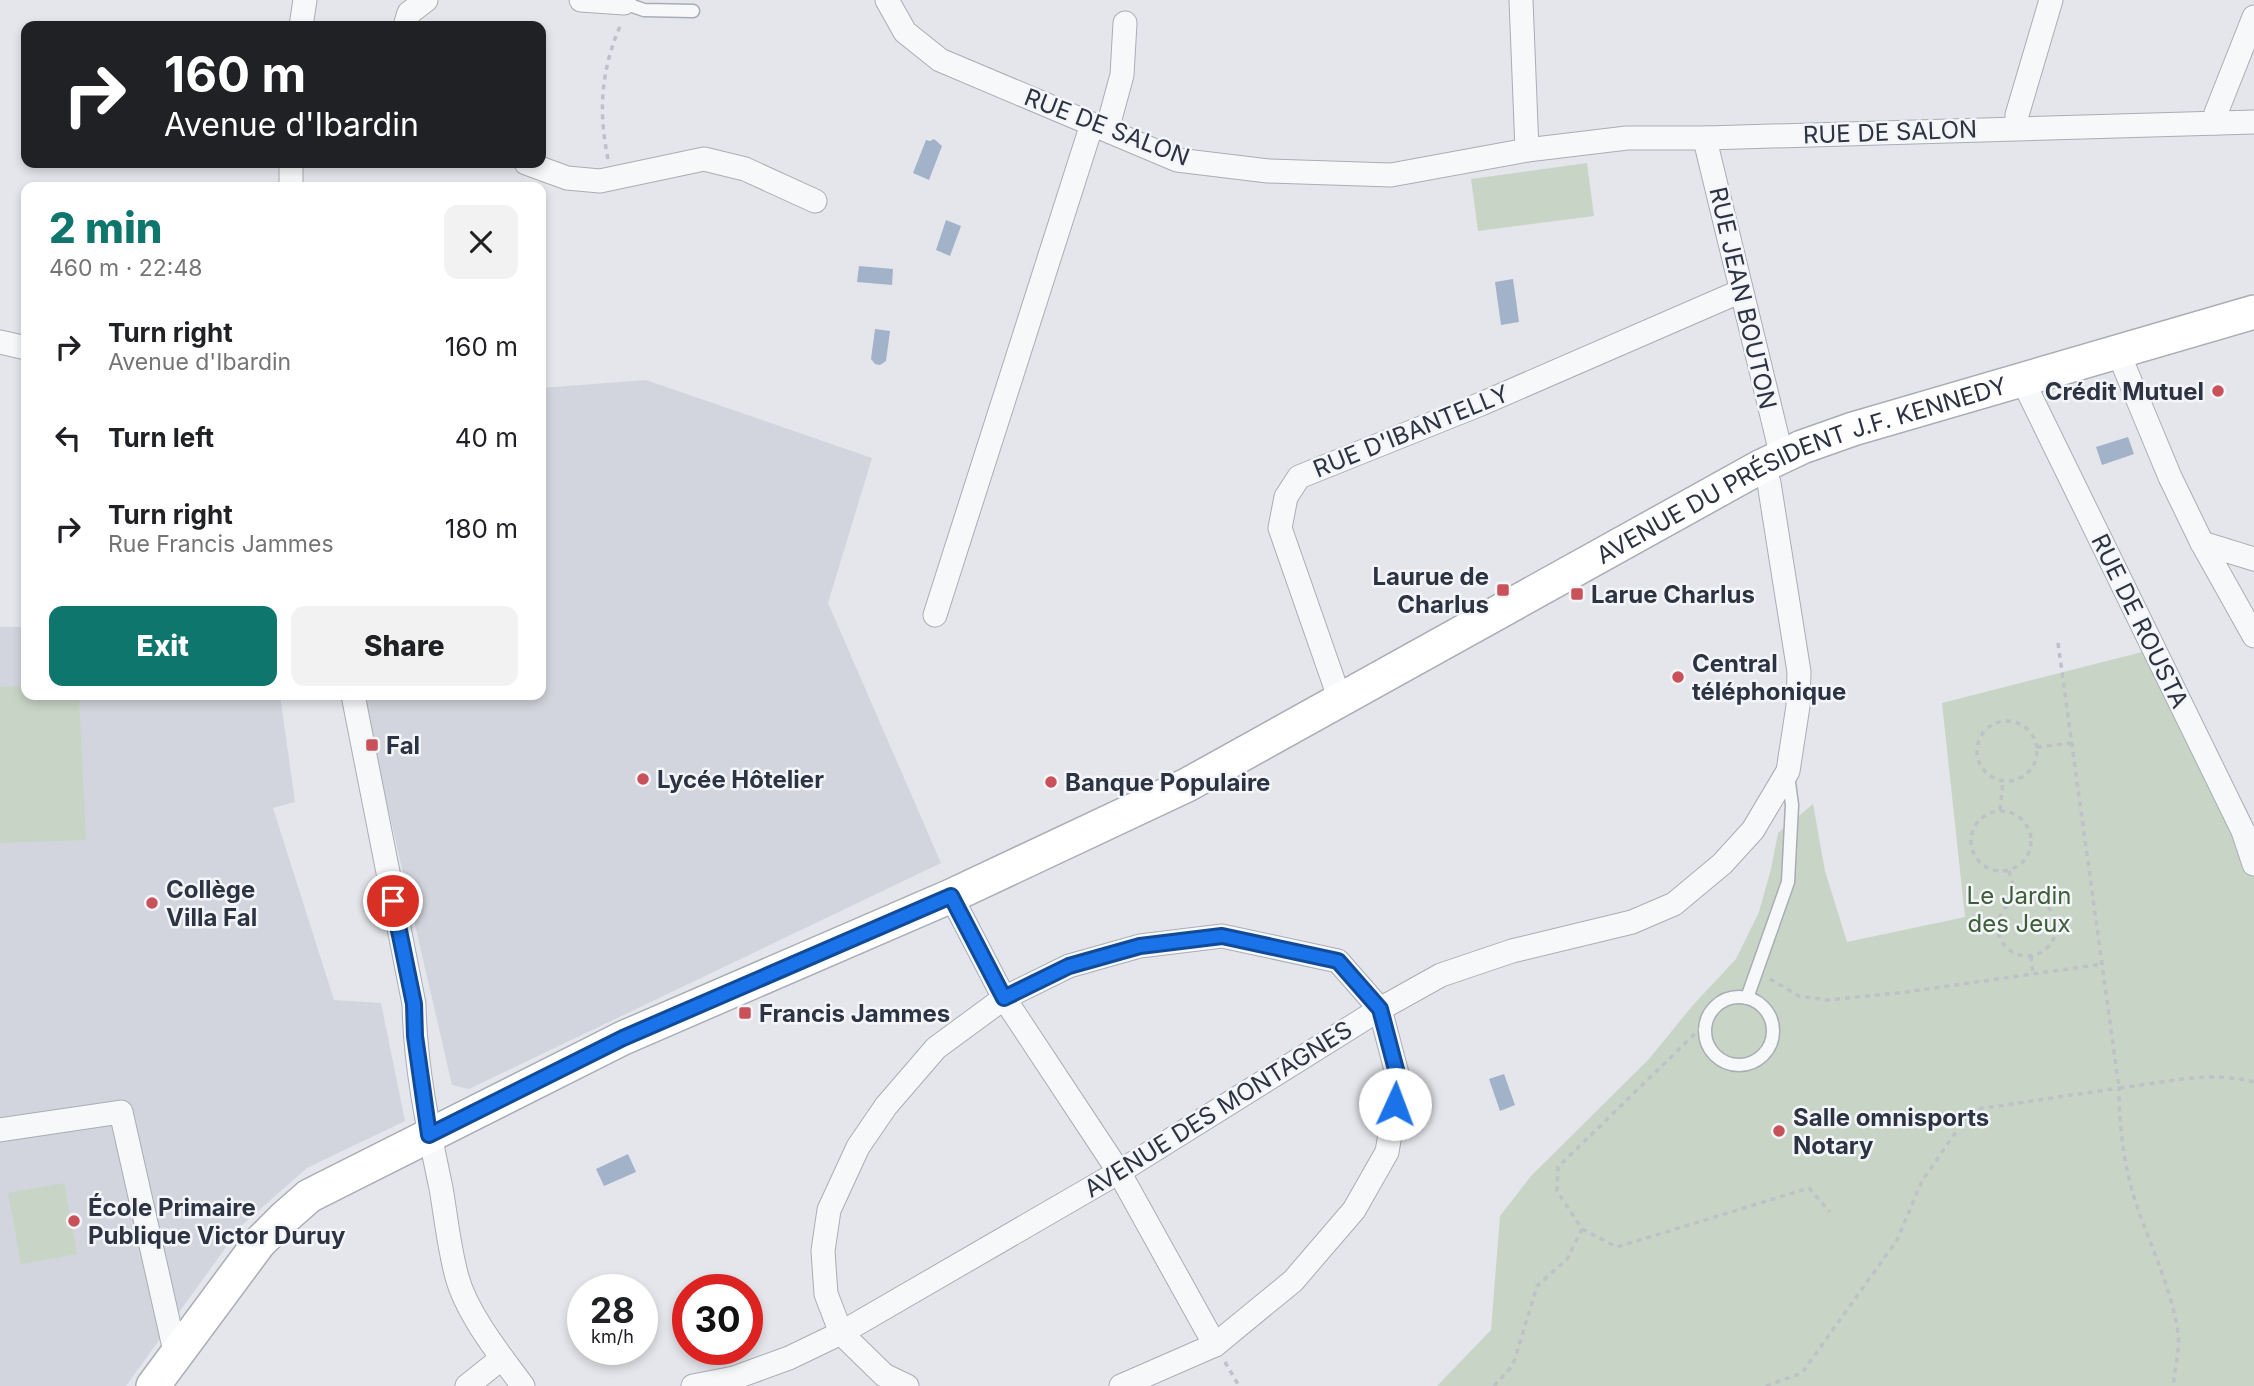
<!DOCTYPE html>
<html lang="en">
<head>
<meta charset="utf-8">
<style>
  :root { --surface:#fff; --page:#f2f2f2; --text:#202124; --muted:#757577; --accent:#0f766e }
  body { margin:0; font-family:Inter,sans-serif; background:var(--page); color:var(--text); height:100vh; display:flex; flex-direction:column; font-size:26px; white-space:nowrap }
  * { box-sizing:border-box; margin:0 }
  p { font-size:23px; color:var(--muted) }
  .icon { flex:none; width:38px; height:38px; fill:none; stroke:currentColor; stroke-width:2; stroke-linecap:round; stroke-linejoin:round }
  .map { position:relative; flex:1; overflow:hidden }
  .panel { position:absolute; left:21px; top:182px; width:525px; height:518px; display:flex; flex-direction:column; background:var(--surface); border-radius:14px; box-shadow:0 4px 10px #0003 }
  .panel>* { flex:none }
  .banner { position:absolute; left:21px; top:21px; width:525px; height:147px; border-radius:14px; box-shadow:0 4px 10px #0003; background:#202124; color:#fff; overflow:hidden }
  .speed { position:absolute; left:567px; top:1274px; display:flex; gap:14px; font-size:35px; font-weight:700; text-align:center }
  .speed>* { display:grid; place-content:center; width:91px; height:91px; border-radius:50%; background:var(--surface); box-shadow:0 4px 10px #0003; line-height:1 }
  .speed small { font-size:18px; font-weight:400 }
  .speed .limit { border:10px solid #d22; background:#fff; color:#111 }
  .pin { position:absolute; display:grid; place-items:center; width:60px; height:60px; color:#fff; margin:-30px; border:4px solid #fff; border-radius:50%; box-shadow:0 2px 7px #0007 }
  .me { position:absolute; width:77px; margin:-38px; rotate:2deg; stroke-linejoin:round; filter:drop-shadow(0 0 5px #0008) }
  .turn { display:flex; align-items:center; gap:24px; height:147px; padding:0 28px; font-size:32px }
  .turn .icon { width:91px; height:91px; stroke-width:2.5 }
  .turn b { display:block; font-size:49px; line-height:60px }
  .round { display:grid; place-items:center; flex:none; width:74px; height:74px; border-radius:14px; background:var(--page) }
  .head { display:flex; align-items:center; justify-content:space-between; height:119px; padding:0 28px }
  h1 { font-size:42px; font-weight:800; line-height:52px; color:var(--accent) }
  .action { display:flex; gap:14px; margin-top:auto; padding:14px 28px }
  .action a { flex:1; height:80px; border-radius:14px; background:var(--accent); color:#fff; font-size:28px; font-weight:800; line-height:80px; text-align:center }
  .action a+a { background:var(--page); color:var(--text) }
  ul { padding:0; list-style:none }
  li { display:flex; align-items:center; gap:21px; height:91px; padding:0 28px }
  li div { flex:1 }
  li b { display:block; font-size:26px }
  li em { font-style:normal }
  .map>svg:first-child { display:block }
  .built { fill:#d2d5dd }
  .green { fill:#c8d5c6 }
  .water { fill:#a1b2c9 }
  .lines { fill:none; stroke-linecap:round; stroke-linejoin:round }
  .lane-casing { stroke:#a9adb5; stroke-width:15 }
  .street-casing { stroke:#a9adb5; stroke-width:25 }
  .secondary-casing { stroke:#a9adb5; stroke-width:36 }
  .path { stroke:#bec1c7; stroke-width:3.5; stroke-dasharray:5 5; stroke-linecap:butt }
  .lane { stroke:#f7f8fa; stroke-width:12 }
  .street { stroke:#f7f8fa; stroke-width:23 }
  .secondary { stroke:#fff; stroke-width:33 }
  .route-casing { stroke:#114b97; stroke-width:18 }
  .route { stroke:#1a73e8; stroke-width:12 }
  .poi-dot { fill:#c9515a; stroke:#f4f5f8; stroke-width:2.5 }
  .labels { text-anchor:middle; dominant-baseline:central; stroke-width:5; stroke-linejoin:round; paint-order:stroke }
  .street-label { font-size:24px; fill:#2c3343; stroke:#f4f5f8 }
  .poi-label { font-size:24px; font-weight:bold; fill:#2c3343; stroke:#f4f5f8; text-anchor:start }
  .park-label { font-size:24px; fill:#3e5e3a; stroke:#f4f5f8 }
</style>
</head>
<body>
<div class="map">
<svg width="2254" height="1386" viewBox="0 0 2254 1386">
  <rect width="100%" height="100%" fill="#e4e6eb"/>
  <g class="built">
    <path d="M 646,380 L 872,458 L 828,603 L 941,863 L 469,1089 L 452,1085 L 362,695 L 541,695 L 541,388 Z"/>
    <path d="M 0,627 L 26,627 L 26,695 L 280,695 L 295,802 L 273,808 L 334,1000 L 381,1003 L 405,1121 L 307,1168 L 242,1225 L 126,1386 L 0,1386 Z"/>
  </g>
  <g class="green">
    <path d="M 1587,163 L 1594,216 L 1478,231 L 1471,179 Z"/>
    <path d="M 2154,649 L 2254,864 L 2254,1386 L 1437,1386 L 1491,1330 L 1500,1216 L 1531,1176 L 1649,1059 L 1693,1005 L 1736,959 L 1759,912 L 1771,869 L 1778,833 L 1813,804 L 1825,871 L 1847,942 L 1965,917 L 1942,703 Z"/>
    <path d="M 26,686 L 26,695 L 79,695 L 86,840 L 0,843 L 0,687 Z"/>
    <path d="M 64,1183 L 77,1254 L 21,1264 L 8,1193 Z"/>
  </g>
  <g class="water">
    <path d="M 934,139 L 942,146 L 929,180 L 913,173 L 926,140 L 930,141 Z"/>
    <path d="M 946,220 L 961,226 L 950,256 L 936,250 Z"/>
    <path d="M 859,266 L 893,269 L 892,285 L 857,282 Z"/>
    <path d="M 1513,279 L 1519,322 L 1501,325 L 1495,282 Z"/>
    <path d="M 875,329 L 890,331 L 886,361 L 880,365 L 875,364 L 871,359 Z"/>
    <path d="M 2128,437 L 2134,454 L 2102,465 L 2096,447 Z"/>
    <path d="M 1504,1074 L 1515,1105 L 1500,1111 L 1489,1079 Z"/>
    <path d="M 628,1154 L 636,1172 L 604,1186 L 596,1169 Z"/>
  </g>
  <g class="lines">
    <defs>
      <g id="lane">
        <path d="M 624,3 L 644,10 L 693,11"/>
        <circle cx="1739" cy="1031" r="34"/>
        <path d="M 1747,998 L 1788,882 L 1792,805 L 1788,775"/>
      </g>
      <g id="street">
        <path d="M 581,0 L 624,3 L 624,0"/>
        <path d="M 887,0 L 905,32 L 940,60 L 1177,160 L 1268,171 L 1391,175 L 1527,150 L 1627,138 L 1707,138 L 2254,122"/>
        <path d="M 1521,0 L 1527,150"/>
        <path d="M 301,26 L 305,0"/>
        <path d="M 405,26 L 409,13 L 426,0"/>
        <path d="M 2215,123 L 2216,113 L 2254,17"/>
        <path d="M 2017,128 L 2017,115 L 2051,0"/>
        <path d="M 1107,130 L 1122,75 L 1125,23"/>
        <path d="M 1707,138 L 1707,148 L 1782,457"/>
        <path d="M 291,163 L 291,187"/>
        <path d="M 526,163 L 567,178 L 600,181 L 704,159 L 745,169 L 815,201"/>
        <path d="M 0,342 L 26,348"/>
        <path d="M 2120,350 L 2123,364 L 2170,477 L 2202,543 L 2254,636"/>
        <path d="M 2022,379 L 2243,831 L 2254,864"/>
        <path d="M 2202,543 L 2254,559"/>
        <path d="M 935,615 L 1092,124"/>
        <path d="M 353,695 L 414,1004 C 415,1066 428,1127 441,1188 C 446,1217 449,1248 457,1277 C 467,1314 500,1355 523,1386"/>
        <path d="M 1340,700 L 1280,528 L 1286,497 L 1299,477 L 1481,404 L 1741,291"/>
        <path d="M 951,896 L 1004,998 L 1119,1172 L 1215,1345"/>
        <path d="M 0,1130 L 121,1112 L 176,1356"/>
        <path d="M 467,1386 L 502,1358"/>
        <path d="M 693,1386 L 734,1378 L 789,1358 L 841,1333 L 1119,1172 L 1380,1009 L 1441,975 L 1512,951 L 1632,922 L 1674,904 L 1722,864 L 1753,830 L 1788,771 L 1798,706 L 1799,672 L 1769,483 L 1760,467"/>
        <path d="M 907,1386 L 884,1375 L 841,1333 L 826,1294 L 823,1251 L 829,1210 L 858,1147 L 886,1106 L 936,1048 L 1004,998 L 1069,966 L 1140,946 L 1222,936 L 1338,961 L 1380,1009 L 1399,1081 L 1387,1152 L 1354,1210 L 1293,1281 L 1215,1345 L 1121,1386"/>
      </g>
      <g id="secondary">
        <path id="s1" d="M 153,1386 L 259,1243 L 284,1218 L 309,1196 L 623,1038 L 951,896 L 1187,785 L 1760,467 L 1802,447 L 1853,429 L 2254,312"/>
      </g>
    </defs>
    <use href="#lane" class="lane-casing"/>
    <use href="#street" class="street-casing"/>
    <use href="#secondary" class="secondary-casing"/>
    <g class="path">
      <path d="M 608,159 C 598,111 601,69 621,24"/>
      <path d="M 2058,643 L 2119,1088 C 2162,1083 2211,1070 2254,1082"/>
      <circle cx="2007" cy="751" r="30"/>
      <path d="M 2037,747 L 2071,743"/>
      <path d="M 2000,810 L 2003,781"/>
      <circle cx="2001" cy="841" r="30"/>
      <path d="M 2009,871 L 2017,899"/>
      <circle cx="2027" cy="927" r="29"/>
      <path d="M 2031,956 L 2033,975"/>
      <path d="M 1770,979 L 1799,996 L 1827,1000 L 1906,992 L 2103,964"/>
      <path d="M 1582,1229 L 1617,1247 L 1809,1188 L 1830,1212"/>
      <path d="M 1225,1362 L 1239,1386"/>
      <path d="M 1494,1386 L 1513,1365 L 1537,1286 L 1567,1259 L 1582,1229 L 1557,1191 L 1558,1167 L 1706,1023"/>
      <path d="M 1766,1386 L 1802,1373 L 1897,1240 L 1922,1181 L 1971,1110 L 2119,1088 C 2119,1131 2125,1174 2140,1215 C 2154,1253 2172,1292 2178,1333 C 2180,1349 2175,1369 2173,1386"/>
    </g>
    <use href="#lane" class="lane"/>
    <use href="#street" class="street"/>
    <use href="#secondary" class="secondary"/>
  </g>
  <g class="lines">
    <defs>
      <path id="route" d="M 393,901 L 414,1004 L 415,1036 L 429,1135 L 623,1038 L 951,896 L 1004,998 L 1069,966 L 1140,946 L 1222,936 L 1338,961 L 1380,1009 L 1399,1081 L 1395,1104"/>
    </defs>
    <use href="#route" class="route-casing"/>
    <use href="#route" class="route"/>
  </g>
  <g class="poi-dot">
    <circle cx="2218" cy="391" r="7"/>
    <rect x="1496" y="583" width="14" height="14" rx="3.5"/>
    <rect x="1570" y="587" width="14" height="14" rx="3.5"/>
    <circle cx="1678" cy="677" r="7"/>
    <rect x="365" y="738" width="14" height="14" rx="3.5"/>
    <circle cx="643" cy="779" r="7"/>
    <circle cx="1051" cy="782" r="7"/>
    <circle cx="152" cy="903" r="7"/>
    <rect x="738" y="1006" width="14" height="14" rx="3.5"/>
    <circle cx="1779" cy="1131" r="7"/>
    <circle cx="74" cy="1221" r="7"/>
  </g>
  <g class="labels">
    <g class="street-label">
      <text transform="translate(1107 127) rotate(21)">RUE DE SALON</text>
      <text transform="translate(1890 132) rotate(-2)">RUE DE SALON</text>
      <text transform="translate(1743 298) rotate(77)">RUE JEAN BOUTON</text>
      <text transform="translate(1411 431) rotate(-22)">RUE D'IBANTELLY</text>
      <text stroke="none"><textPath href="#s1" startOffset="1909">AVENUE DU PRÉSIDENT J.F. KENNEDY</textPath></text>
      <text transform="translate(2140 621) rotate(64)">RUE DE ROUSTA</text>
      <text transform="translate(1218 1109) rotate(-32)">AVENUE DES MONTAGNES</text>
    </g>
    <g class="poi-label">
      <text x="2204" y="391" text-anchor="end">Crédit Mutuel</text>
      <text x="1489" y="576" text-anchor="end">Laurue de<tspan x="1489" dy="28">Charlus</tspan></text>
      <text x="1591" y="594">Larue Charlus</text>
      <text x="1692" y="663">Central<tspan x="1692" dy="28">téléphonique</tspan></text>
      <text x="386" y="745">Fal</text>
      <text x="657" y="779">Lycée Hôtelier</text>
      <text x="1065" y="782">Banque Populaire</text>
      <text x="166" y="889">Collège<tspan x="166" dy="28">Villa Fal</tspan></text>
      <text x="759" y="1013">Francis Jammes</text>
      <text x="1793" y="1117">Salle omnisports<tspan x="1793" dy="28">Notary</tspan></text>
      <text x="88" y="1207">École Primaire<tspan x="88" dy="28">Publique Victor Duruy</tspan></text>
    </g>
    <g class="park-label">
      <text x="2019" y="895">Le Jardin<tspan x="2019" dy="28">des Jeux</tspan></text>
    </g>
  </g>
</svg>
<div class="speed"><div>28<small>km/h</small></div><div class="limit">30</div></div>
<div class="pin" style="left:393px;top:901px;background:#d93025"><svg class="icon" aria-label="arrive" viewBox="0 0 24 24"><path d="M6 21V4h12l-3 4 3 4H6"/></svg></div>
<svg class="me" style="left:1395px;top:1104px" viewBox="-20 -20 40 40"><circle r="19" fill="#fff"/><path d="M0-13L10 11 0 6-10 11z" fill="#1a73e8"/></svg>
<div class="banner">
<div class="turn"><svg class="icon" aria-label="right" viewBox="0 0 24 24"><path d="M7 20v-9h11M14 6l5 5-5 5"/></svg><div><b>160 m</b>Avenue d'Ibardin</div></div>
</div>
<section class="panel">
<div class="head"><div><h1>2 min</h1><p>460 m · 22:48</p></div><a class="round"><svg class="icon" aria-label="close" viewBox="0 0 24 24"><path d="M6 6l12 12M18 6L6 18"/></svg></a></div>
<ul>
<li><svg class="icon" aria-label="right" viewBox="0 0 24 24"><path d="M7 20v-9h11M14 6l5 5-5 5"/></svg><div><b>Turn right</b><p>Avenue d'Ibardin</p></div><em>160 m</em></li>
<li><svg class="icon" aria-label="left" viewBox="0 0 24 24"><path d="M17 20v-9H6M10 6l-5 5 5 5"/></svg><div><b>Turn left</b></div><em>40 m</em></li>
<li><svg class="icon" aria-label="right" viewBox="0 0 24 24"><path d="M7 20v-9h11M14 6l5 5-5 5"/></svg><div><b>Turn right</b><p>Rue Francis Jammes</p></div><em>180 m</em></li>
</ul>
<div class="action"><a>Exit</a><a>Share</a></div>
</section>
</div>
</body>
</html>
